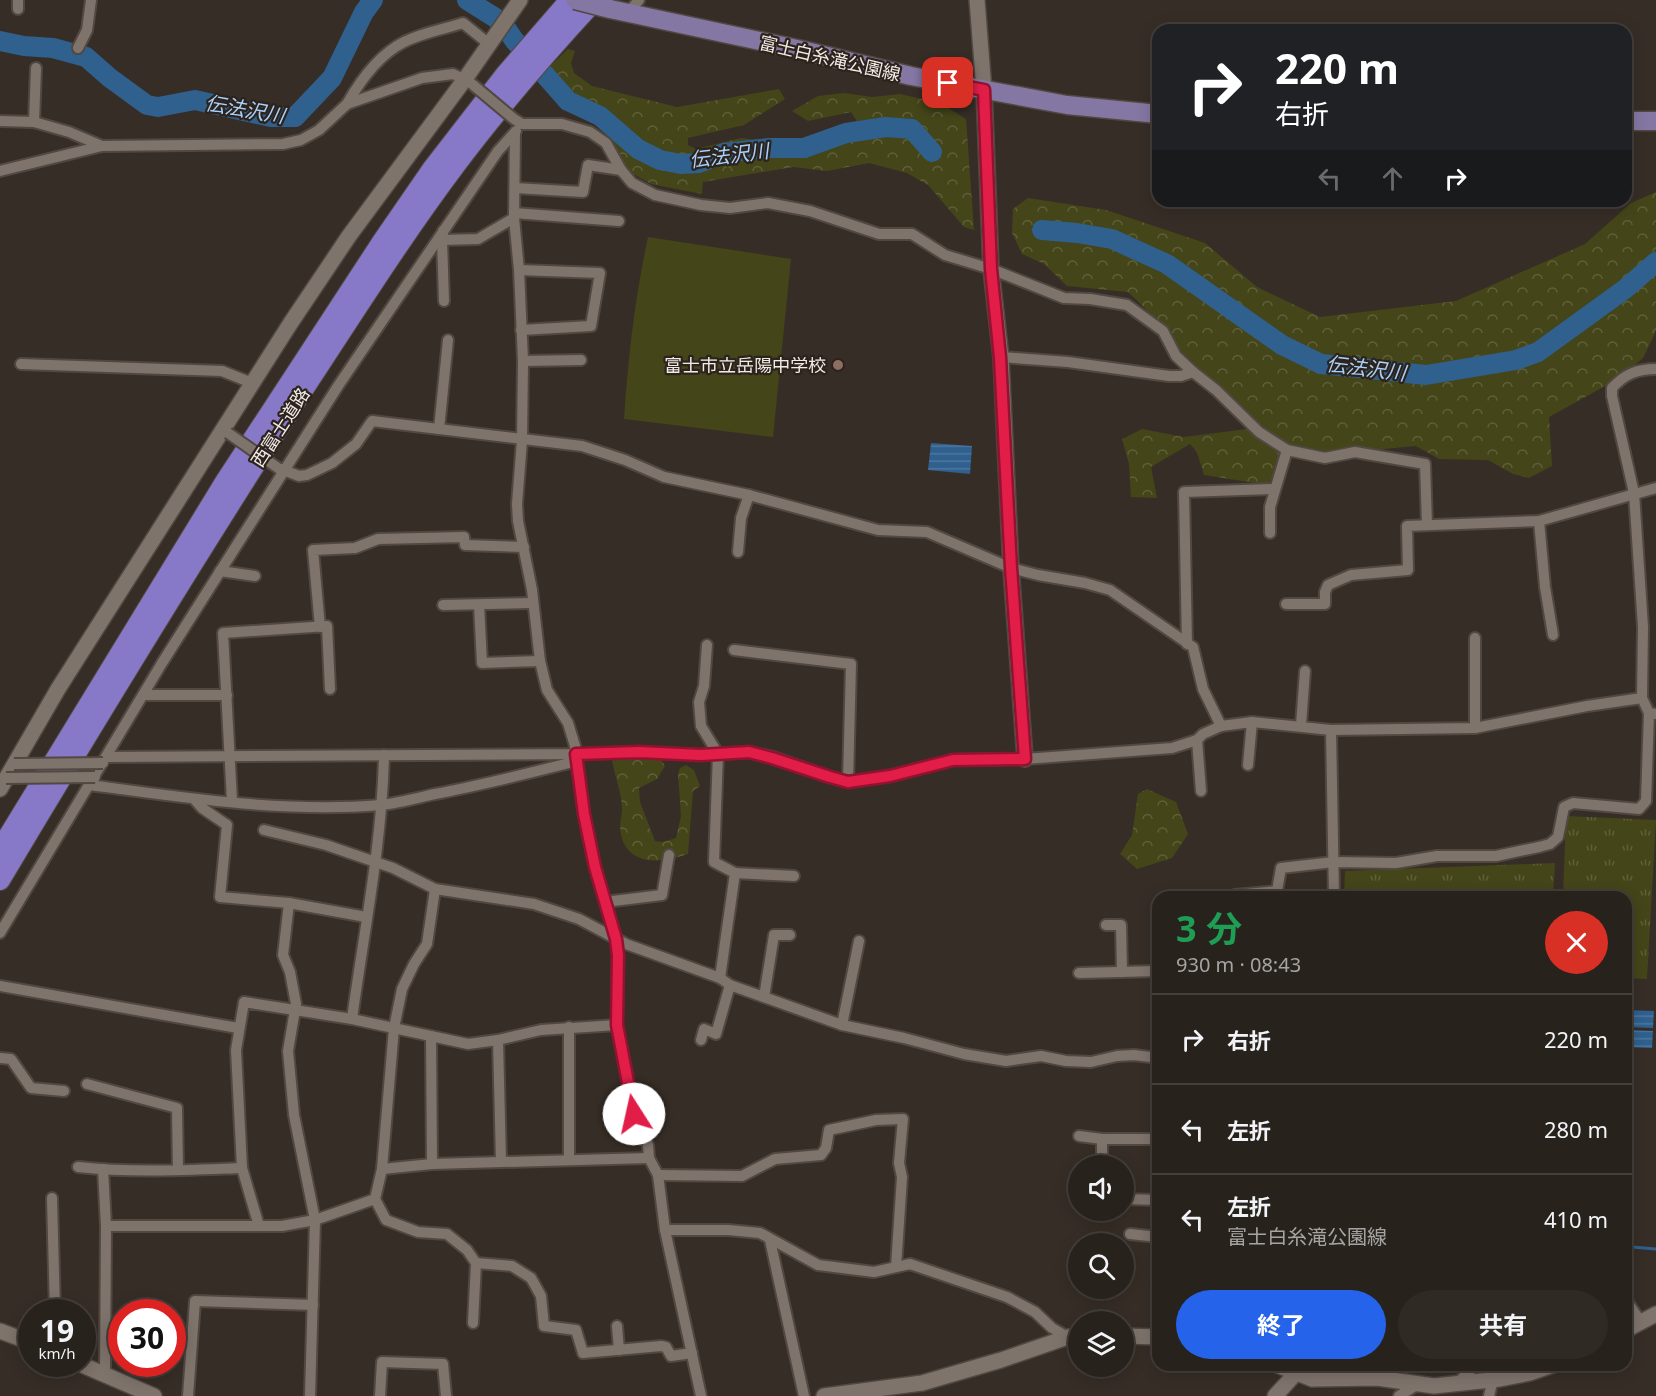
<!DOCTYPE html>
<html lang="ja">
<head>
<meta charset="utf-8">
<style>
  :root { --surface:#28221c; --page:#302a25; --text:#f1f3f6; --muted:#a5a4a3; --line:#443f3b; --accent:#2563eb }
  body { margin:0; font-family:"Noto Sans","Noto Sans JP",sans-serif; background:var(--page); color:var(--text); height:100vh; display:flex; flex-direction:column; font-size:22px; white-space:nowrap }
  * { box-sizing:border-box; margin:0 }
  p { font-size:20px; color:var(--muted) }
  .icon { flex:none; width:33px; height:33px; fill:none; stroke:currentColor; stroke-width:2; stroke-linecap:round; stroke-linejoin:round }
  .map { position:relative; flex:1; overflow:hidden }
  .drawer { position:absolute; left:1152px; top:891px; width:480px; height:480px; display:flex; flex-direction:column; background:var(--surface); border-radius:18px; box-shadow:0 3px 15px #0003,0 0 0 2px var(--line) }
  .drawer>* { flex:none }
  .hud { position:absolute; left:1152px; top:24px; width:480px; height:183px; border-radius:18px; box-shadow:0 3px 15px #0003,0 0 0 2px var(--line); background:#202124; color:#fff; overflow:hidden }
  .tools { position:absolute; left:1068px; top:1155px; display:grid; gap:12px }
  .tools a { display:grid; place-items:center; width:66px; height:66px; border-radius:50%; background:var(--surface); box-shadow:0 3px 15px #0003,0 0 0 2px var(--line); font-size:30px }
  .speed { position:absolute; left:18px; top:1299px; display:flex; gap:12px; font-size:30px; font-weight:700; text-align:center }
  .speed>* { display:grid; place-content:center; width:78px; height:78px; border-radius:50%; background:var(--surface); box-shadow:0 3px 15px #0003,0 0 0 2px var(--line); line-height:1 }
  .speed small { font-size:15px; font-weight:400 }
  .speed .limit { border:9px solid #d22; background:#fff; color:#111 }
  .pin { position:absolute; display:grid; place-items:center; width:51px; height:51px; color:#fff; margin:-26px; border-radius:12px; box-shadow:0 3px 9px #0006 }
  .me { position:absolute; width:66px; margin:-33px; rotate:350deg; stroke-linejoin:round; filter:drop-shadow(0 0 4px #0008) }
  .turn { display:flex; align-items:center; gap:21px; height:126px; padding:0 24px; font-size:27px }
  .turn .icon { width:78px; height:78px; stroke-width:2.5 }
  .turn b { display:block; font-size:42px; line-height:51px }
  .lanes { display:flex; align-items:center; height:57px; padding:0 24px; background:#0003; justify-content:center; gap:30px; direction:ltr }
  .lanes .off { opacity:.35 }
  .round { display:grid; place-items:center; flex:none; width:63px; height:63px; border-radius:32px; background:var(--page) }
  .overview { display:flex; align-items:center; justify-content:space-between; height:102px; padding:0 24px }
  h1 { font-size:36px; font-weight:700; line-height:45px; color:#1e9e55 }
  .cta { display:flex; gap:12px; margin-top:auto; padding:12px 24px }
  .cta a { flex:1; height:69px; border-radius:36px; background:var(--accent); color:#fff; font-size:24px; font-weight:700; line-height:69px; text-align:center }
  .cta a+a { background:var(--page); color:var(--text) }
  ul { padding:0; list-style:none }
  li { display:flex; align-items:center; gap:18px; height:90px; padding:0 24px; border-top:2px solid var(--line) }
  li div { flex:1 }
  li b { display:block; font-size:22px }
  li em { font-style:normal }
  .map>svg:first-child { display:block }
  .grass { fill:url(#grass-tufts) }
  .forest { fill:url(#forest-crowns) }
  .pitch { fill:#444519 }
  .water { fill:url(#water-rules) }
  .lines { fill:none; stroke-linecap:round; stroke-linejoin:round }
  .stream { stroke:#2f608e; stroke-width:3 }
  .river { stroke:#2f608e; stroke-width:20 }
  .street-casing { stroke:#514842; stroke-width:14 }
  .secondary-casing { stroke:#514842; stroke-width:18 }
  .primary-casing { stroke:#514842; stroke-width:21 }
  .highway-casing { stroke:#514842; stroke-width:22 }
  .street { stroke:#7f746c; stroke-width:10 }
  .secondary { stroke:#7f746c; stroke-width:15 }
  .primary { stroke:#8477a3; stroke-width:18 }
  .highway { stroke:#8879c8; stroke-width:20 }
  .street-bridge-casing { stroke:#514842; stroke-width:14; stroke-linecap:butt }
  .primary-bridge-casing { stroke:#514842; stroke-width:21; stroke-linecap:butt }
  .street-bridge { stroke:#7f746c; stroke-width:10 }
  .primary-bridge { stroke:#8477a3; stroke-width:18 }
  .route-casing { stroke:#92132f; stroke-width:15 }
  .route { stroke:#e11d48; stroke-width:10 }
  .education-dot { fill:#8d6e63; stroke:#2c231c; stroke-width:2 }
  .labels { text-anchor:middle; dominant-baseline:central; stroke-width:4.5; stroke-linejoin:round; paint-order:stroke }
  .street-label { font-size:18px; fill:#f1ebe6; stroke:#2c231c }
  .poi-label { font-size:18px; fill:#f1ebe6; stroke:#2c231c; text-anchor:end }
  .water-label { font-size:20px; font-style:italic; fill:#a7d0fa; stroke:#2c231c }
</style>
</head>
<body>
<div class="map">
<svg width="1656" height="1396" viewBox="0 0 1656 1396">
  <defs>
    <pattern id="grass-tufts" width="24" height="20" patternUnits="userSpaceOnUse" patternTransform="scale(1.5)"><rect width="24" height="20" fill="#444519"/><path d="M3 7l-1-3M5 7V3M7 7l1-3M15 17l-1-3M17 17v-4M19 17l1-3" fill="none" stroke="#5f603a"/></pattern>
    <pattern id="forest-crowns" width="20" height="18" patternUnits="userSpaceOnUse" patternTransform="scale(1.5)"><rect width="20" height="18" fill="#444519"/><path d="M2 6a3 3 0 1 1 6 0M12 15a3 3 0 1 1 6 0" fill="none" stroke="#5f603a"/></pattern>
    <pattern id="water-rules" width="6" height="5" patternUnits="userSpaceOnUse" patternTransform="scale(1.5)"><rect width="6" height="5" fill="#2f608e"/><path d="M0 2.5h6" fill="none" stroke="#4e779e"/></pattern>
  </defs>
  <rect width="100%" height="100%" fill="#362d26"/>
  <g class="grass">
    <path d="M 1566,816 L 1656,820 L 1647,979 L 1626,978 L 1626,897 L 1563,897 Z"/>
    <path d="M 1555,863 L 1553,897 L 1344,897 L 1345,871 Z"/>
  </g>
  <g class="forest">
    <path d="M 568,49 L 575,51 L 571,63 L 574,73 L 592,86 L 677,107 L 779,89 L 785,99 L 744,125 L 688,138 L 688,145 L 696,149 L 741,138 L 800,145 L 823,141 L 850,133 L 858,123 L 851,112 L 808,121 L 792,111 L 818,96 L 844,93 L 872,97 L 900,94 L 940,103 L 966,119 L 974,230 L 964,227 L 928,185 L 907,173 L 869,163 L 827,171 L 793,167 L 703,182 L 702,194 L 651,184 L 628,171 L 608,136 L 585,114 L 538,78 Z"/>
    <path d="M 1656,192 L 1656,331 L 1643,358 L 1618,379 L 1549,417 L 1552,466 L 1529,478 L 1513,474 L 1488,460 L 1439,459 L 1416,446 L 1320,455 L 1287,450 L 1268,485 L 1204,475 L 1197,452 L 1190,444 L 1151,467 L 1157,498 L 1131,497 L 1129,464 L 1122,439 L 1142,429 L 1184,437 L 1255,428 L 1183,362 L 1156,319 L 1128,292 L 1067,286 L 1044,264 L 1022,254 L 1012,233 L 1013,209 L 1028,198 L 1106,210 L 1205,243 L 1257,287 L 1320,317 L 1456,301 L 1585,244 L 1631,203 Z"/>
    <path d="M 621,752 L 658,754 L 665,766 L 657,779 L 639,788 L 640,802 L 655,841 L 663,842 L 676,838 L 681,816 L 678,774 L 680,768 L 686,765 L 694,770 L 700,786 L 693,791 L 688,854 C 660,864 623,867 620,827 C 620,821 622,815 622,809 C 622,792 614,775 612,759 Z"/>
    <path d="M 1147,789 L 1176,802 L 1188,834 L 1172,858 L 1137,869 L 1120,854 L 1132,835 L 1138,794 Z"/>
  </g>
  <path class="pitch" d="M 648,237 L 791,259 L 773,437 L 624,419 C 628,357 635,297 648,237 Z"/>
  <g class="water">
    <path d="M 931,443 L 972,446 L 970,474 L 928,470 Z"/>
    <path d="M 1626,1010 L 1654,1011 L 1653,1028 L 1626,1027 Z"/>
    <path d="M 1626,1030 L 1653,1031 L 1652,1048 L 1626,1047 Z"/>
  </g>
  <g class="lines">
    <g class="stream">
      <path d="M 1626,1251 L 1632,1247 L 1656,1249"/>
      <path d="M 1393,1365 L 1441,1370 L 1456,1365"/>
      <path d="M 1308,1370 L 1311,1367 L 1349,1365"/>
    </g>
    <g class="river">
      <path d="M 467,0 L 502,22 L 514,40 L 568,101 L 600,116 L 638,149 L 660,160 L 681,164 L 699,163 L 724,153 L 769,148 L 804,148 L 846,133 L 886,127 L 912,129 L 932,152"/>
      <path d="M 0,41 L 24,46 L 53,48 L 86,57 L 110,78 L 147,105 L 158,107 L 195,100 L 271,117 L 295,117 L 332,78 L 364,12 L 373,0"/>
      <path d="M 1042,230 L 1077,233 L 1112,239 L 1167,264 L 1282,345 L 1321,364 L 1426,375 L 1516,360 L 1538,352 L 1625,289 L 1656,262"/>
    </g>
    <defs>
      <g id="street">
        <path d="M 18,9 L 18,0"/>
        <path d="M 628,13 L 639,0"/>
        <path d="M 78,48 L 87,30 L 91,0"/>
        <path d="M 347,104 C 360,81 380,54 404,42 C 422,33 444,29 463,23 L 489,44"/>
        <path d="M 514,119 L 522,124 L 562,124 L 590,132 L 606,143 L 621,170 L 632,183 L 655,195 L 701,205 L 730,208 L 768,203 L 810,211 L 879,234 L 912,234 L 945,255 L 991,269 L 1064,298 L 1090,299 L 1127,305 L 1163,331 L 1176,356 L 1193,372 L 1216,390 L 1259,432 L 1287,450 L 1325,458 L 1355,452 L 1425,464 L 1427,525"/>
        <path d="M 0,121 L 34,122 L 69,132 L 102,146"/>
        <path d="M 34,122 L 36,68"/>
        <path d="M 515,133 L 514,218 L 519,270 L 523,361 L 522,440 L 517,504 L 518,521 L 532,590 L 540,661 L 547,690 L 568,723 L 575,746 L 584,814 L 595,867 L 616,939 L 618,955 L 617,1025 L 634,1114 L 648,1145 L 649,1158 L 658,1175 L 665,1230 L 701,1396"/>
        <path d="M 0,171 L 102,146 L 283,144 L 301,140 L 319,130 L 347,104 L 422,78 L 453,74 L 470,82"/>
        <path d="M 515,188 L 583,192 L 588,165 L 621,170"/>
        <path d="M 514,213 L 619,221"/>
        <path d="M 443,231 L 442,240 L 478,239 L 514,218"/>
        <path d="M 442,240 L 444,301"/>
        <path d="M 519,270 L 600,273 L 591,326 L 521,330"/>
        <path d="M 1001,357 L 1068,362 L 1169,376 L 1181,376 L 1193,372"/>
        <path d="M 523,361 L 581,360"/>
        <path d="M 21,364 L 222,371 L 252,383"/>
        <path d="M 439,429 L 448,340"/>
        <path d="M 278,468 L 299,476 L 307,475 L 332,463 L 356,444 L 372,421 L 582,446 L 625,460 L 664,477 L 749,495 L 878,530 L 927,532 L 1011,568 L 1038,575 L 1085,583 L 1110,590 L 1193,647 L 1203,689 L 1221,726"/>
        <path d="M 1539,521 L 1545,587 L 1553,635"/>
        <path d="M 1270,533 L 1270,507 L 1287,450"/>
        <path d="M 738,552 L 741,518 L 749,495"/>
        <path d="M 220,571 L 255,576"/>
        <path d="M 1286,604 L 1325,604 L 1325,592 L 1328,585 L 1351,575 L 1408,570 L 1407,526 L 1539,521 L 1656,488"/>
        <path d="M 443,605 L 533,603"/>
        <path d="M 479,605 L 482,663 L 540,661"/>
        <path d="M 320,627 L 313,550 L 355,548 L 378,539 L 464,537 L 465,545 L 524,547"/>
        <path d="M 1187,644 L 1184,492 L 1275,489"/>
        <path d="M 707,645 L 704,686 L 699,702 L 701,726 L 718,754 L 714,862 L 735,873 L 720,978"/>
        <path d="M 734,650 L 851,664 L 848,782"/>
        <path d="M 144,695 L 227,695"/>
        <path d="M 1656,714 L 1649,713 L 1642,698 L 1643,627 L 1634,493 L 1612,396 L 1612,388 C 1625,374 1637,369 1656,369"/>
        <path d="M 1301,725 L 1305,671"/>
        <path d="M 1475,728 L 1475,638"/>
        <path d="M 1331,730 L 1334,897"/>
        <path d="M 1197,740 L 1201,791"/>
        <path d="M 107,757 L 576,754 L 639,752 L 701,755 L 749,752 L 773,757 L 830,777 L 848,782 L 889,776 L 953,760 L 1025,759 L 1172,748 L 1197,740 L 1203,734 L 1221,726 L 1252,722 L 1331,730 L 1475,728 L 1587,706 L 1642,698"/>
        <path d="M 1248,765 L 1252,722"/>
        <path d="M 90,785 C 185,798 285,813 381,805 C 399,803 417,798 435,794 C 483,785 530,773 577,761"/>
        <path d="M 194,799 L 202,808 L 227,825 L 220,897 L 289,903"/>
        <path d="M 232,801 L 223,633 L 327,626 L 330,689"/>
        <path d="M 264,830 L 326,845 L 393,868 L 435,889 L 534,904 L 579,919 L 626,944 L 720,978 L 730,985 L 842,1025 L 904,1038 L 964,1054 L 1006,1061 L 1041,1056 L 1066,1061 L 1091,1062 L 1117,1056 L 1134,1055 L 1158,1058"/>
        <path d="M 735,873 L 794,876"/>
        <path d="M 1235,895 L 1277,891 L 1281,868 L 1334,862 L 1396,863 L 1437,856 L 1496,856 L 1539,847 L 1550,844 L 1558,837 L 1564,807 L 1573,803 L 1639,809 L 1646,801 L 1649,713"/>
        <path d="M 605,902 L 662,895 L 669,855"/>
        <path d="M 1106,925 L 1121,925 L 1122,972"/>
        <path d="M 0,933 L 162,663 L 228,559 L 338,386 L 498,151 L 516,131"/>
        <path d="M 1079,973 L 1158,971"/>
        <path d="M 0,986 L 238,1028"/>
        <path d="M 764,997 L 774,935 L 790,935"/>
        <path d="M 352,1019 C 364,931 382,844 384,755"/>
        <path d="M 842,1025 L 859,941"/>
        <path d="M 431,1036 L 432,1164"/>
        <path d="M 498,1040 L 501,1162"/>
        <path d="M 701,1040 L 704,1029 L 716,1034 L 730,985"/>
        <path d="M 0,1058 L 11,1059 L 31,1088 L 64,1091"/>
        <path d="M 87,1084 L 177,1108 L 178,1170"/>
        <path d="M 1079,1136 L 1102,1139 L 1158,1139"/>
        <path d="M 569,1160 L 569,1027"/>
        <path d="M 1102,1166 L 1102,1139"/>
        <path d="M 78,1167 C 132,1173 187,1170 242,1168"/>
        <path d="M 103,1169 L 106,1226 L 105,1374"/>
        <path d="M 382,1169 L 432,1164 L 649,1158"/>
        <path d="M 658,1175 L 742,1176 L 775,1159 L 821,1155 L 826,1148 L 829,1130 L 876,1120 L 903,1119 L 899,1163 L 902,1177 L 896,1267"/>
        <path d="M 52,1198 L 55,1312"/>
        <path d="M 375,1199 L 386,1220 L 418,1232 L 447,1234 L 467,1250 L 476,1263 L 473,1323"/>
        <path d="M 1124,1199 L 1158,1200"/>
        <path d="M 106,1226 L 282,1226 L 315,1220 L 375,1199 L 382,1169 L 394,1028 L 402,989 L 414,964 L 427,944 L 435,889"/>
        <path d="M 259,1226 L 242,1168 L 236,1050 L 244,1002 L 352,1019 L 468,1044 L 498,1040 L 541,1030 L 617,1025"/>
        <path d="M 665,1230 L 728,1230 L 760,1233 L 818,1265 L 874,1272 L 910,1264 L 1007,1297 L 1035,1312 L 1052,1328 L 1068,1337"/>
        <path d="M 1130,1234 L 1158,1237"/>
        <path d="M 770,1240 L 804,1396"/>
        <path d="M 476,1263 L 512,1266 L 531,1278 L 541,1296 L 544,1326 L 576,1330 L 583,1353 L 661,1346 L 666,1347 L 671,1356 L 692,1353"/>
        <path d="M 1626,1300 L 1641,1322"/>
        <path d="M 617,1326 L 619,1350"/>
        <path d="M 1456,1384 L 1476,1365"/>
        <path d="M 188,1396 L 195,1301 L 313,1305"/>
        <path d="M 310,1396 L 315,1220 L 294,1115 L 288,1051 L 296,1004 L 290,972 L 283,955 L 289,903 L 366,917"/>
        <path d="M 380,1396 L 382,1362 L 443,1364 L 446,1396"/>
        <path d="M 1399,1396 L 1418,1384"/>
        <path d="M 1489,1396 L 1493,1379"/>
      </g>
      <g id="secondary">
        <path d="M 977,0 L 984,90 L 991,269 L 1001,357 L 1011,568 L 1025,759"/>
        <path d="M 0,789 L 58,689 L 290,324 L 349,236 L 465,79 L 520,0"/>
        <path d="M 1626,1330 L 1656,1314"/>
        <path d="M 0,1331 L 32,1343"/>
        <path d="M 1124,1336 L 1158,1337"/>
        <path d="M 80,1364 L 154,1396"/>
        <path d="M 1277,1365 L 1312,1379 L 1377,1378 L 1434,1386 L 1500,1379 L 1530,1373 L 1553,1365"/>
        <path d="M 824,1396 L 922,1383 L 1001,1360 L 1068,1337 L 1078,1336"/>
        <path d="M 1275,1396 L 1297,1372"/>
      </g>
      <g id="primary">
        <path d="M 610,9 L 802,50 L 911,76 L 1067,105 L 1158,114"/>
        <path d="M 1626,121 L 1656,121"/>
      </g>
      <g id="highway">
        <path d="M 0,850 L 225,482 L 382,242 L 433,168 L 505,75 L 570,0"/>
        <path d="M 0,880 C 96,719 194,559 295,402 C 348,322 399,240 457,163 C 500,106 547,52 595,0"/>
      </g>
    </defs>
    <use href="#street" class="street-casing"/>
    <use href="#secondary" class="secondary-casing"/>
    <use href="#primary" class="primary-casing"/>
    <use href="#highway" class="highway-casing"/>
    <use href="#street" class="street"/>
    <use href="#secondary" class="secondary"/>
    <use href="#primary" class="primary"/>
    <use href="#highway" class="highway"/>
    <defs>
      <g id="street-bridge">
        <path d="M 472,84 L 514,119"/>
        <path d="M 228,433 L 278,468"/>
        <path d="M 14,764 L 103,763"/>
        <path d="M 6,778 L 95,777"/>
      </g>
      <path id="primary-bridge" d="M 575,0 L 610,9"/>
    </defs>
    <use href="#street-bridge" class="street-bridge-casing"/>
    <use href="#primary-bridge" class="primary-bridge-casing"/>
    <use href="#street-bridge" class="street-bridge"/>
    <use href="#primary-bridge" class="primary-bridge"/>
  </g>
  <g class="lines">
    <defs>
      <path id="route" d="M 634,1114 L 617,1025 L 618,955 L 616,939 L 595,867 L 584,814 L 576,754 L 639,752 L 701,755 L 749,752 L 772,758 L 830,777 L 848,782 L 890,776 L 953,760 L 1025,759 L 1011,568 L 1000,357 L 991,269 L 984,90 L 948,83"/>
    </defs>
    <use href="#route" class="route-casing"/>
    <use href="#route" class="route"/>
  </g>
  <circle class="education-dot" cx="838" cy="365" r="6"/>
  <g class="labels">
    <g class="street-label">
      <text transform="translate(830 58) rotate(13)">富士白糸滝公園線</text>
      <text transform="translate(280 427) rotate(-57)">西富士道路</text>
    </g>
    <g class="poi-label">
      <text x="826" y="365">富士市立岳陽中学校</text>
    </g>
    <g class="water-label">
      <text transform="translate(245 109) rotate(10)">伝法沢川</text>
      <text transform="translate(729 155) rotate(-7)">伝法沢川</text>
      <text transform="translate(1366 368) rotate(7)">伝法沢川</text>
    </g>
  </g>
</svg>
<div class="tools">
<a><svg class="icon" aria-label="sound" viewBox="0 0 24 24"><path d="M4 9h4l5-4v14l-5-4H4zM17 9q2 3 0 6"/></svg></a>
<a><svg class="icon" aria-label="search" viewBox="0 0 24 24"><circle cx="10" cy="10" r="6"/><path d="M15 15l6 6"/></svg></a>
<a><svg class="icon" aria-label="layers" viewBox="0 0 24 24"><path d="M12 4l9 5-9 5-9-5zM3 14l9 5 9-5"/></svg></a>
</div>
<div class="speed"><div>19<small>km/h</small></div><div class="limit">30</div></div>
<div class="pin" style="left:948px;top:83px;background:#d93025"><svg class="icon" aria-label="arrive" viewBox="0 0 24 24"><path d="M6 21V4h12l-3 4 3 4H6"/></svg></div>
<svg class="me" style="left:634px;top:1114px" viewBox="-20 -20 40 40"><circle r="19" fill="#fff"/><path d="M0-13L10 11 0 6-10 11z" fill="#e11d48"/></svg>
<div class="hud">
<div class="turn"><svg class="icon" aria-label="right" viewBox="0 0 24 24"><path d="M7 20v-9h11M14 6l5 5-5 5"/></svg><div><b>220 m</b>右折</div></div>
<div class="lanes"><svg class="icon off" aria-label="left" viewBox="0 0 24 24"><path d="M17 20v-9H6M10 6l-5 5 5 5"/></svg><svg class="icon off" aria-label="ahead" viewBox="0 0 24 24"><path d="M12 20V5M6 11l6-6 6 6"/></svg><svg class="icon" aria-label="right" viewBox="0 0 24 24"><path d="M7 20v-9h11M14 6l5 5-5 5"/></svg></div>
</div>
<section class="drawer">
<div class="overview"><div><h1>3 分</h1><p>930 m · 08:43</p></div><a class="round" style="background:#d93025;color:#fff"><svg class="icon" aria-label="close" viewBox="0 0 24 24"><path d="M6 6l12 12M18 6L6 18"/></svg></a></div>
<ul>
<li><svg class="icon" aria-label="right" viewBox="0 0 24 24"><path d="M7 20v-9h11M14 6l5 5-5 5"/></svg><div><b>右折</b></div><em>220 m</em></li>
<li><svg class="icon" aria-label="left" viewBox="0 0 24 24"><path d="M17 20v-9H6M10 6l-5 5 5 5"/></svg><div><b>左折</b></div><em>280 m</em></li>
<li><svg class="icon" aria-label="left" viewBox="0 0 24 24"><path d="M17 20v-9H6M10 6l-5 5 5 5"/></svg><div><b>左折</b><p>富士白糸滝公園線</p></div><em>410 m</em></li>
</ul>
<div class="cta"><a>終了</a><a>共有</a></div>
</section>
</div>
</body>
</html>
